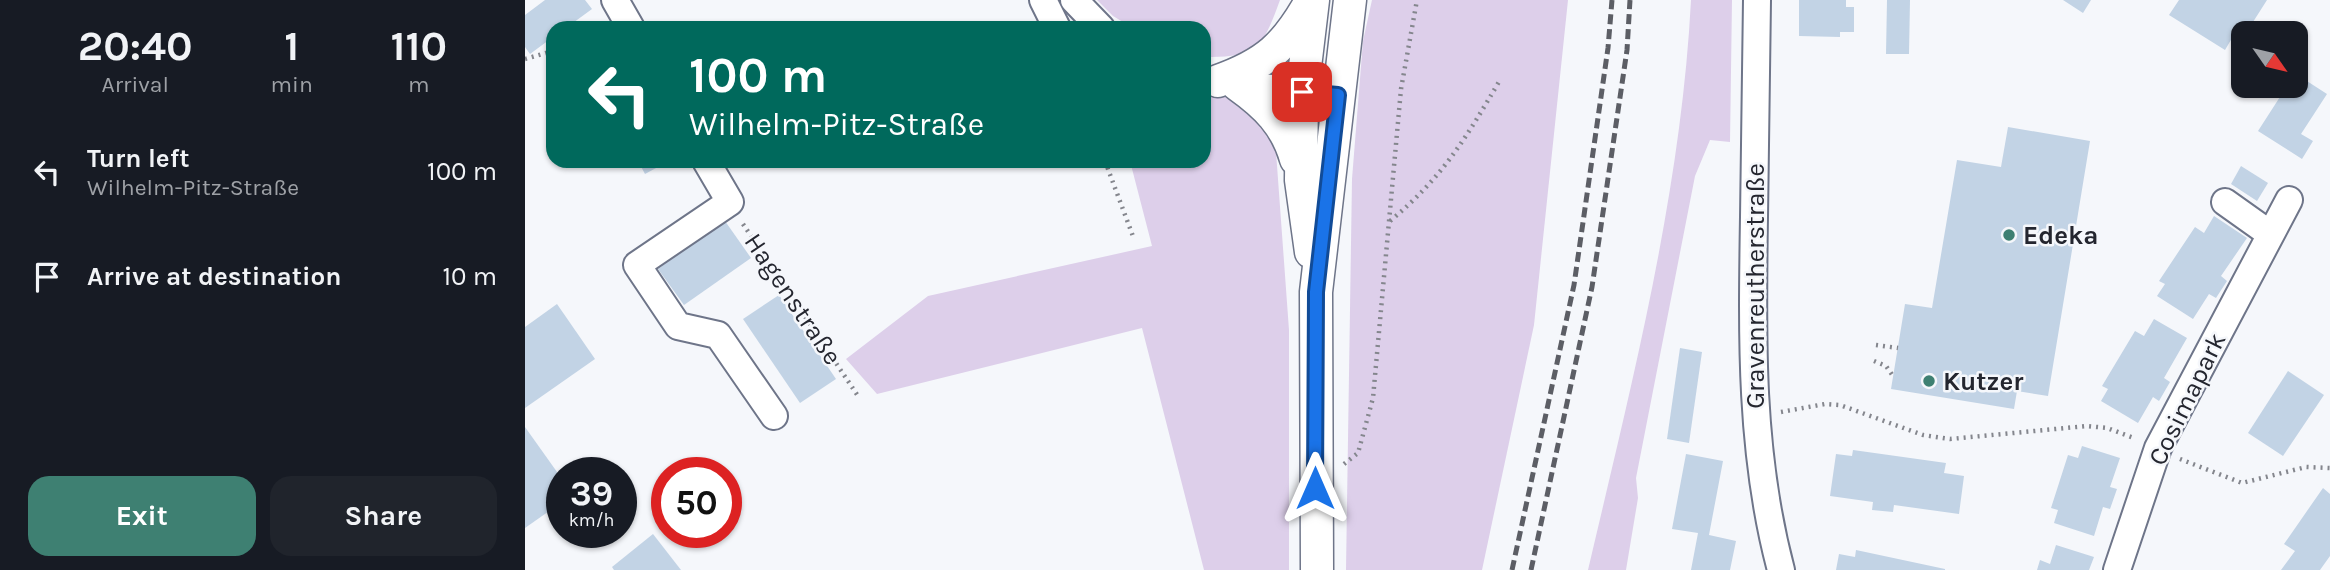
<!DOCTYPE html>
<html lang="en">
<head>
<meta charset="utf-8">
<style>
  :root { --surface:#171b24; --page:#20242c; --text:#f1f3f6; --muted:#9ea1a6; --accent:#3e8072 }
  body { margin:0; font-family:Karla,sans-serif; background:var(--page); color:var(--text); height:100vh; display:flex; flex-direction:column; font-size:26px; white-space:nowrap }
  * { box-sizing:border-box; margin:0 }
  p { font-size:23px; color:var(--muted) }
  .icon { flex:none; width:38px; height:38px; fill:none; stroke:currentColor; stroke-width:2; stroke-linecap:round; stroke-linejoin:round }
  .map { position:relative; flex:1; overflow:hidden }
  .drawer { display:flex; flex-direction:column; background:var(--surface); width:525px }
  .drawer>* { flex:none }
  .top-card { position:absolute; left:21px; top:21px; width:665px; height:147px; border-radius:21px; box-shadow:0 2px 5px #0004; background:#00695c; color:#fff; overflow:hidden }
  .needle { width:46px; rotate:124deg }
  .buttons { position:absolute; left:1706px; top:21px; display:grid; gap:14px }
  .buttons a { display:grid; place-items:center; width:77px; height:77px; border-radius:14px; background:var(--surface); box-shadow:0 2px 5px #0004; font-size:35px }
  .speed { position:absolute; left:21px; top:457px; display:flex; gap:14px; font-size:35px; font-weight:700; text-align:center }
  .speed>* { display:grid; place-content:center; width:91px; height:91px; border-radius:50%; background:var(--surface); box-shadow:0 2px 5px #0004; line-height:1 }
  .speed small { font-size:18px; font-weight:400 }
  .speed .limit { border:10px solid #d22; background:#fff; color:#111 }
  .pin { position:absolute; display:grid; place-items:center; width:60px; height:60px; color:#fff; margin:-30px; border-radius:14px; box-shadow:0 4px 10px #0006 }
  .me { position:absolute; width:77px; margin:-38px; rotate:0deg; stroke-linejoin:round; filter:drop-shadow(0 0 5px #0008) }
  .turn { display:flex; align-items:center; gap:24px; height:147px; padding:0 28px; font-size:32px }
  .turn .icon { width:91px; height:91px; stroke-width:2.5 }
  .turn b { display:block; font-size:49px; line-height:60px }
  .eta { display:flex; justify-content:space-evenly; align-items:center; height:119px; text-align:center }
  .eta b { font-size:42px; font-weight:700; line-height:49px }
  .button { display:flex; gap:14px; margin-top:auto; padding:14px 28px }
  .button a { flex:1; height:80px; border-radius:21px; background:var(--accent); color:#fff; font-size:28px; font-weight:700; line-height:80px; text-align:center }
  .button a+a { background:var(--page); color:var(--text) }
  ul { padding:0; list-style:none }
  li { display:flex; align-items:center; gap:21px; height:105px; padding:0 28px }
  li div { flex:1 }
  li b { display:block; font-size:26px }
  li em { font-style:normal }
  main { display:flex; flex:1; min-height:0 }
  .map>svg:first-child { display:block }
  .green { fill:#ddcfea }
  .building { fill:#c2d3e5 }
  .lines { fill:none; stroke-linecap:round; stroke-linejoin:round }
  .minor-casing { stroke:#6e7589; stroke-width:30 }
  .major-casing { stroke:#6e7589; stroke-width:35 }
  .path { stroke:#84868d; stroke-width:4.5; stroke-dasharray:2 5; stroke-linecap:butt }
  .minor { stroke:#fff; stroke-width:26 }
  .major { stroke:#fff; stroke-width:32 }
  .rail { stroke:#5c5e65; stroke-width:5; stroke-dasharray:10 5; stroke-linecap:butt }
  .route-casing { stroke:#114b97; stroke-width:18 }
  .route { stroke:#1a73e8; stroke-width:12 }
  .poi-dot { fill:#3e8072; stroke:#f5f7fb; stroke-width:2.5 }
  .labels { text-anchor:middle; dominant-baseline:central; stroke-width:5; stroke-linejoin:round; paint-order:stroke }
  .poi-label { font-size:26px; font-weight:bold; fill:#24262f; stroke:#f5f7fb; text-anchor:start }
  .street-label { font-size:26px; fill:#24262f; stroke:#f5f7fb }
</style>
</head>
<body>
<main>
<section class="drawer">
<div class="eta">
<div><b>20:40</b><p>Arrival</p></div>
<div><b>1</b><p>min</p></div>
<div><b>110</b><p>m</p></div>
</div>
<ul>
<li><svg class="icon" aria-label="left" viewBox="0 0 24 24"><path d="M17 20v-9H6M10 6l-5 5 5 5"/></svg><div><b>Turn left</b><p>Wilhelm-Pitz-Straße</p></div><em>100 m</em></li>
<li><svg class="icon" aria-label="arrive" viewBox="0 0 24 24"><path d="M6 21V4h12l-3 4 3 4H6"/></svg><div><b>Arrive at destination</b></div><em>10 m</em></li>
</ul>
<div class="button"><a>Exit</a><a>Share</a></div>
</section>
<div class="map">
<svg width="1805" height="570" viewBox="0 0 1805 570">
  <rect width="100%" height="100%" fill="#f5f7fb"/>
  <g class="green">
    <path d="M 572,0 L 755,0 C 737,50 731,57 679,57 L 679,28 L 608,28 L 588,16 Z"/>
    <path d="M 847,0 L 1043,0 L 1009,325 L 957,570 L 821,570 L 827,179 L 838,41 Z"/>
    <path d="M 1166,0 L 1207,0 L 1205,142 L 1185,140 L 1170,176 L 1111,478 L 1113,498 L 1101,570 L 1063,570 C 1107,382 1156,193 1166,0 Z"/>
    <path d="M 679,92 L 701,96 L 750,138 L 764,330 L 764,570 L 679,570 L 617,328 L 352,394 L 321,359 L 403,296 L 627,246 L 605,161 L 679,161 Z"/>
  </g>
  <g class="building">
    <path d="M 20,0 L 60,0 L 67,9 L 41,28 L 28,28 L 28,37 L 5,54 L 0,47 L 0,15 Z"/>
    <path d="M 1274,0 L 1321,0 L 1321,7 L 1329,7 L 1329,32 L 1315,32 L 1315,37 L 1274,36 Z"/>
    <path d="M 1362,0 L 1385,0 L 1384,54 L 1361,54 Z"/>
    <path d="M 1538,0 L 1566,0 L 1558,13 Z"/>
    <path d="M 1654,0 L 1742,0 L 1721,33 L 1713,28 L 1700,50 L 1644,15 Z"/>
    <path d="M 1771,74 L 1802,94 L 1776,134 L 1788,141 L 1777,159 L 1733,131 L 1762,86 L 1771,86 Z"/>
    <path d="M 1483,127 L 1565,141 L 1523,396 L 1492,391 L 1489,409 L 1366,389 L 1380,304 L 1407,308 L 1432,160 L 1476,167 Z"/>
    <path d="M 113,161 L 144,161 L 120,174 Z"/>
    <path d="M 1716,166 L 1743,183 L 1732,201 L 1706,184 Z"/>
    <path d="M 1689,216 L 1722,238 L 1696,276 L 1702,281 L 1691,298 L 1684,294 L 1668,319 L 1632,296 L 1640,284 L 1634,281 L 1670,227 L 1679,233 Z"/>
    <path d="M 200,221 L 226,258 L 159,305 L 133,269 Z"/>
    <path d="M 254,295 L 311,379 L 275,403 L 218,319 Z"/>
    <path d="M 32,304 L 70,359 L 0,408 L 0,327 Z"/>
    <path d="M 1629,319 L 1662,338 L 1639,378 L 1645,382 L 1634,401 L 1628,397 L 1613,423 L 1576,401 L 1583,389 L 1577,386 L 1610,331 L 1619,336 Z"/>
    <path d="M 1155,348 L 1177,352 L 1164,443 L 1142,439 Z"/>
    <path d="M 1763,371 L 1799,395 L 1758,456 L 1723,433 Z"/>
    <path d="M 0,427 L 37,479 L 37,502 L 0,528 Z"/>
    <path d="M 1557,446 L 1595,458 L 1585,487 L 1592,489 L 1585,509 L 1578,507 L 1569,536 L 1529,523 L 1533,510 L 1526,508 L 1543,455 L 1553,458 Z"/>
    <path d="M 1328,450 L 1421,463 L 1419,473 L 1439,476 L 1434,514 L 1369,505 L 1368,512 L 1347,510 L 1348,502 L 1305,496 L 1311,454 L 1327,456 Z"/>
    <path d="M 1161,454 L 1198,461 L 1184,535 L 1211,541 L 1205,570 L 1166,570 L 1173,533 L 1147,529 Z"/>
    <path d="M 1798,488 L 1805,494 L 1805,556 L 1795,570 L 1756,570 L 1770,551 L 1759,544 Z"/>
    <path d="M 128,534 L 156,570 L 89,570 L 87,567 Z"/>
    <path d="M 1531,545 L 1569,557 L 1564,570 L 1512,570 L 1515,560 L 1525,564 Z"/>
    <path d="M 1331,550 L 1420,569 L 1420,570 L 1311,570 L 1314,554 L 1330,557 Z"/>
  </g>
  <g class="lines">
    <defs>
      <g id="minor">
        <path d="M 90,0 L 106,28"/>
        <path d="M 518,0 L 532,28"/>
        <path d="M 549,0 L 576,28"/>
        <path d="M 1232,0 C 1231,72 1230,145 1229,217 C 1227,337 1225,454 1256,570"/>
        <path d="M 708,84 L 813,95"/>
        <path d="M 181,161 L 205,202 L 112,265 L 153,326 L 193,335 L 249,416"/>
        <path d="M 1700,202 L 1745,234"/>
        <path d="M 1592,570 L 1633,448 L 1764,200"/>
      </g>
      <g id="major">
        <path d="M 693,81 C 741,64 761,46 786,1"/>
        <path d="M 713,85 C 741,105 761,124 771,159"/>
        <path d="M 786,252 L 776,180 L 777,92 L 788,0"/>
        <path d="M 792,570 L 791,292 L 825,0"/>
      </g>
    </defs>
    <use href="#minor" class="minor-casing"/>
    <use href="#major" class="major-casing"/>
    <g class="path">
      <path d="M 0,59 L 28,51"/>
      <path d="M 580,161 L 609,239"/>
      <path d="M 865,221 C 918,177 941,138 975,80"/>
      <path d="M 218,224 L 333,396"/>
      <path d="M 1351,345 L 1373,348"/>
      <path d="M 1349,361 L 1361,366 L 1368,376"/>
      <path d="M 1256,412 L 1300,404 L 1315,405 L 1398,435 L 1425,439 L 1562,426 L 1582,428 L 1609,438"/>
      <path d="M 1655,459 L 1717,483 L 1781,467 L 1805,468"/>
      <path d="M 819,464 L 833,453 L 848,398 L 876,89 L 892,0"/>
    </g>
    <use href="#minor" class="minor"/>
    <use href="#major" class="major"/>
    <g class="rail">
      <path d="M 987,570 L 1049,285 L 1083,48 L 1087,0"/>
      <path d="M 1006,570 L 1067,287 L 1102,50 L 1105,0"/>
    </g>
  </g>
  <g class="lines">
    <defs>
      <path id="route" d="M 777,92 L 813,95 L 791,292 L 790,488"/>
    </defs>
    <use href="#route" class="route-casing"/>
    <use href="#route" class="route"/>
  </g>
  <g class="poi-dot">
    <circle cx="1484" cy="235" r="7"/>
    <circle cx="1404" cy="381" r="7"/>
  </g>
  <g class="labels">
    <g class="poi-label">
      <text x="1498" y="235">Edeka</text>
      <text x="1418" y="381">Kutzer</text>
    </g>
    <g class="street-label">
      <text transform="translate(1230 286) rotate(-90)">Gravenreutherstraße</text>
      <text transform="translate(268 299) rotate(56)">Hagenstraße</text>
      <text transform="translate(1662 399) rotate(-64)">Cosimapark</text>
    </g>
  </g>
</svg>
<div class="buttons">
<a><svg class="needle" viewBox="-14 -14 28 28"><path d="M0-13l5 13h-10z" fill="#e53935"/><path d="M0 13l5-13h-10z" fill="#9ea1a6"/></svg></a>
</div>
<div class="speed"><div>39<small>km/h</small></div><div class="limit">50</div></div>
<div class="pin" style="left:777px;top:92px;background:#d93025"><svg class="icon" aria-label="arrive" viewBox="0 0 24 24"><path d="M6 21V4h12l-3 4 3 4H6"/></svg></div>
<svg class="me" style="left:790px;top:488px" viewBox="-20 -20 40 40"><path d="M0-17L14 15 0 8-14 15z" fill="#1a73e8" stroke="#fff" stroke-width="4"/></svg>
<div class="top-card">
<div class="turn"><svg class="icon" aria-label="left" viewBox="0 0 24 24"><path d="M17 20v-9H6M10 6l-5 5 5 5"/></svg><div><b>100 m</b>Wilhelm-Pitz-Straße</div></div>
</div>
</div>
</main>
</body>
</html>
